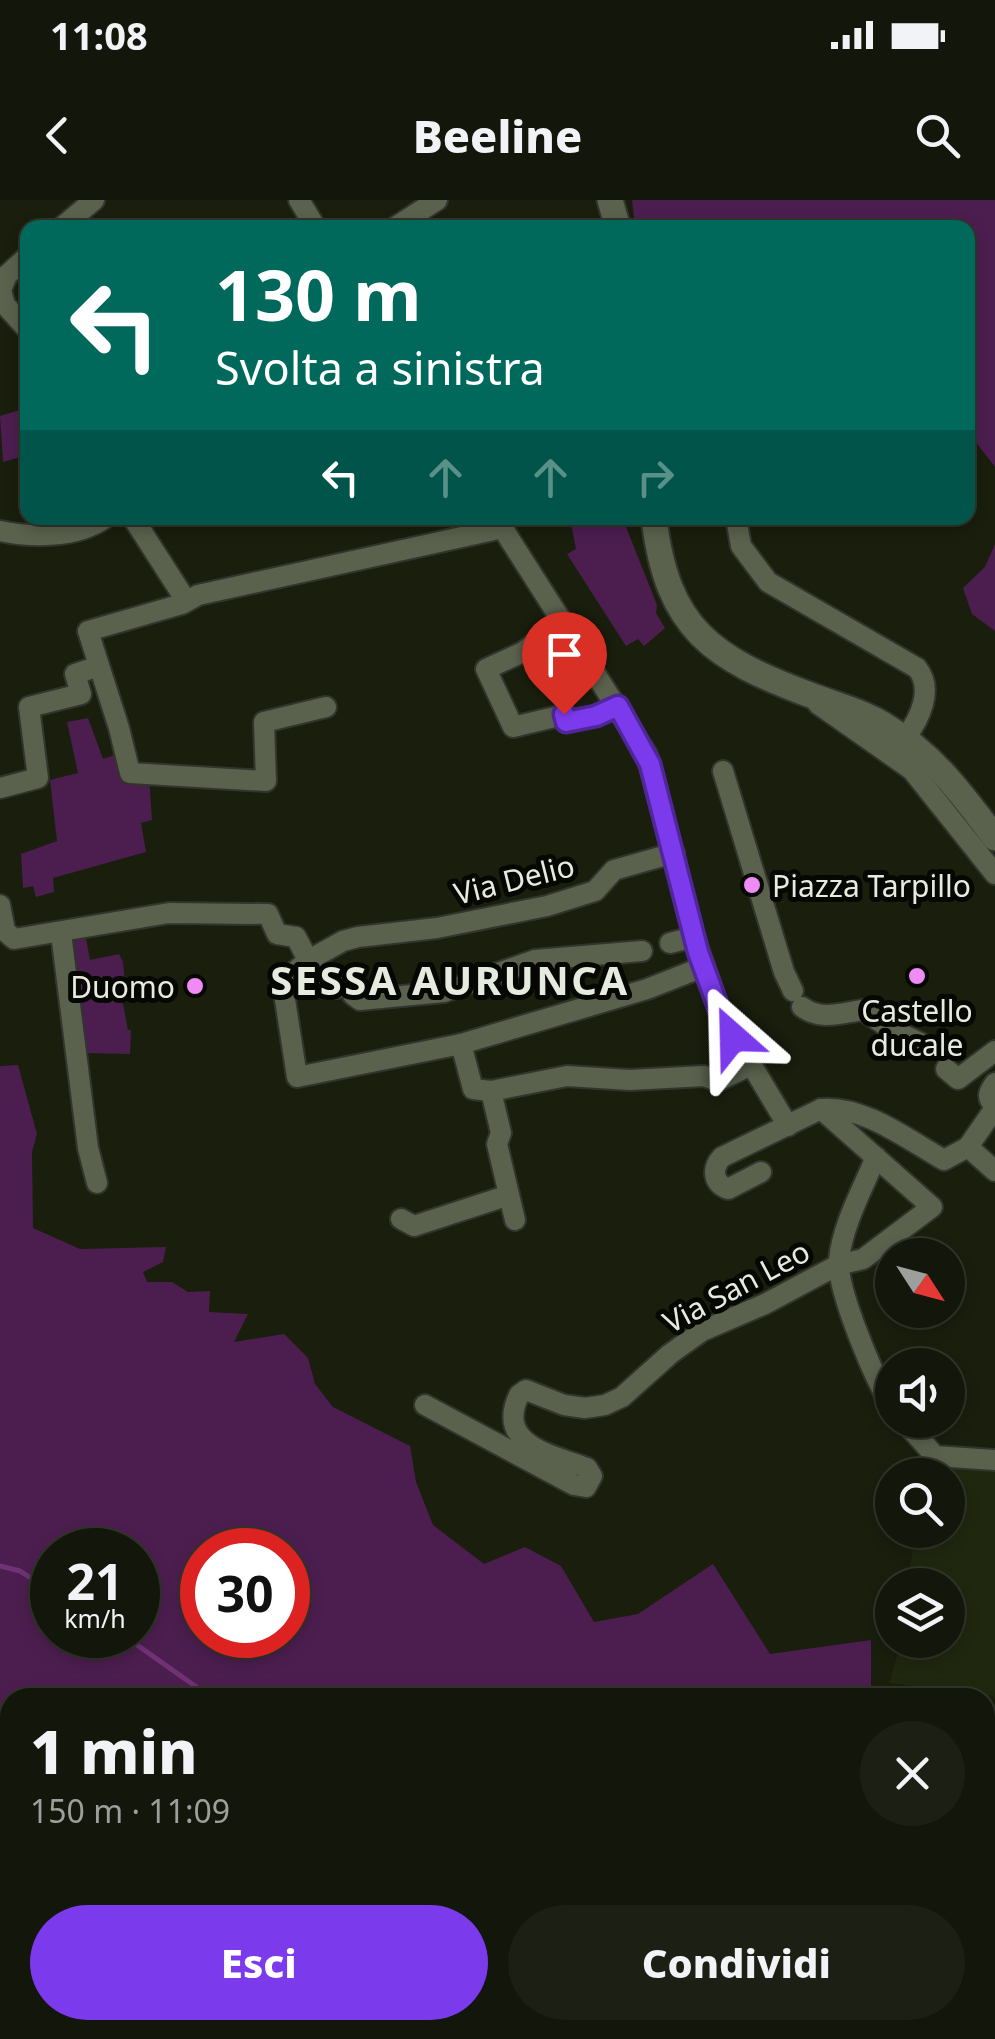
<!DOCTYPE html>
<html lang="it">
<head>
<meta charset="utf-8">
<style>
  :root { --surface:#13160a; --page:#1c1f13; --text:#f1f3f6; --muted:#9d9f9c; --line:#32352b; --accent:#7c3aed }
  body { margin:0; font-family:"Noto Sans",sans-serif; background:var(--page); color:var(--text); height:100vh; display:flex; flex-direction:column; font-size:38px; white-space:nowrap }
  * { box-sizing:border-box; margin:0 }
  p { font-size:32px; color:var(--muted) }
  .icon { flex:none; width:55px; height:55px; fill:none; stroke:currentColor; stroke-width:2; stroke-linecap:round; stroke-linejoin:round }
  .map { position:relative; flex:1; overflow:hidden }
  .sheet { position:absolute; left:0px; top:1488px; width:995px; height:352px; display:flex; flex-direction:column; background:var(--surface); border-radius:30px 30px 0 0; box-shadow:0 5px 15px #0003,0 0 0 2px var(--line) }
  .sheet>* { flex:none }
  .top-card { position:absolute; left:20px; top:20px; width:955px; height:305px; border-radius:20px; box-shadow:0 5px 15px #0003,0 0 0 2px var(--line); background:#00695c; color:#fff; overflow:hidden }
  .needle { width:65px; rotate:126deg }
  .fabs { position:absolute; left:875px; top:1038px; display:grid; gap:20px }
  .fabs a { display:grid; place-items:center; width:90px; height:90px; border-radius:50%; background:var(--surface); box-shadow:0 5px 15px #0003,0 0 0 2px var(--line); font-size:50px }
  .speed { position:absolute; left:30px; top:1328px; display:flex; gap:20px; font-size:50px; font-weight:700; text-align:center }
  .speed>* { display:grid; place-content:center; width:130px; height:130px; border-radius:50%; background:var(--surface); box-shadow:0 5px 15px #0003,0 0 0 2px var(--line); line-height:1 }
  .speed small { font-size:25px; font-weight:400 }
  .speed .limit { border:15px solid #d22; background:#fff; color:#111 }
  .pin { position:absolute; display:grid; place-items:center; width:85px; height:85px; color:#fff; margin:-102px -42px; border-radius:50% 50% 50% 0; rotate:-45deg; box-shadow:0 0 10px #0007 }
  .pin .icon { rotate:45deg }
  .me { position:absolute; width:110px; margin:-55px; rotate:335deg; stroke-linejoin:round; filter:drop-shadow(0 0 8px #0008) }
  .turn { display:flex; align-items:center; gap:35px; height:210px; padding:0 30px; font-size:45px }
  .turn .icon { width:130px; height:130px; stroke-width:2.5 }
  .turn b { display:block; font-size:70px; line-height:85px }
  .lanes { display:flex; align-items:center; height:95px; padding:0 30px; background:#0003; justify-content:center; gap:50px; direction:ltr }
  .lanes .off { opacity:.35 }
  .round { display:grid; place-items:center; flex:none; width:105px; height:105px; border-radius:52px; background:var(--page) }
  .overview { display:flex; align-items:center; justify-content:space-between; height:170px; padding:0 30px }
  h1 { font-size:60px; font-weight:800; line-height:75px }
  .action { display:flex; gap:20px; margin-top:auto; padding:20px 30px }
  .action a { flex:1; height:115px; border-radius:60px; background:var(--accent); color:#fff; font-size:40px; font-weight:800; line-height:115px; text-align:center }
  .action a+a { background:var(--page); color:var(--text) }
  .status { display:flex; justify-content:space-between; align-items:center; height:70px; padding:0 50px; background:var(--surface); direction:ltr }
  .status svg { height:28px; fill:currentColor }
  header { display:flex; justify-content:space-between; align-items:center; height:130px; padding:0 30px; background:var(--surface); font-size:45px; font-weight:800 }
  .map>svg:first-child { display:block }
  .built { fill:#20270f }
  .green { fill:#4c1e4f; fill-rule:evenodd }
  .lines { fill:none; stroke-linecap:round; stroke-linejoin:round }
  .stream { stroke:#703274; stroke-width:5 }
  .minor-casing { stroke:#32352d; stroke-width:24 }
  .tertiary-casing { stroke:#32352d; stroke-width:29 }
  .minor { stroke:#5a614d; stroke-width:20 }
  .tertiary { stroke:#5a614d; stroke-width:25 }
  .route-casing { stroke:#51269a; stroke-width:25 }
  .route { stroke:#7c3aed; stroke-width:18 }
  .poi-dot { fill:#f08bf6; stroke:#060703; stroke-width:4 }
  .labels { text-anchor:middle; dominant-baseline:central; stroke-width:10; stroke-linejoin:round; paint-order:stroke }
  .street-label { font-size:30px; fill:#e6ebdf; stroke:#060703 }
  .poi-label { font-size:30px; fill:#e6ebdf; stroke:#060703; text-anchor:start }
  .district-label { font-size:40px; font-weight:bold; letter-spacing:2.5px; fill:#e6ebdf; stroke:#060703 }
</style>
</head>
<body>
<div class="status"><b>11:08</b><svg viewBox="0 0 49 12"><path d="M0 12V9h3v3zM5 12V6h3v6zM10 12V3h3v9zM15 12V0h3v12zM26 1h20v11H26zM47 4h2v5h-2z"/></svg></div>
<header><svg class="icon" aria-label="back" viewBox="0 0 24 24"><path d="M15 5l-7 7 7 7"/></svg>Beeline<svg class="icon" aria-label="search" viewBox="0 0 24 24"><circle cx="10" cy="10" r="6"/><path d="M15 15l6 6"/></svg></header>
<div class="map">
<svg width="995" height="1839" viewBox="0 0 995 1839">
  <rect width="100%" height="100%" fill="#191e0d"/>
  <path class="built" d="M 955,1265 L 995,1269 L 995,1496 L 889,1483 L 902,1440 L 948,1440 L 948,1385 L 908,1385 L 915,1330 L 948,1330 Z"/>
  <g class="green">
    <path d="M 632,0 L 995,0 L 995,267 L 968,232 L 968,28 L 635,27 Z"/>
    <path d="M 23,209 L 27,224 L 27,255 L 3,262 L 0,216 Z"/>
    <path d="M 570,318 L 626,318 L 626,327 L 657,405 L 656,413 L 665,428 L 644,446 L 638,439 L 626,446 L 567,354 L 576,349 Z"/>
    <path d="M 995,344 L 995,431 L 972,414 L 963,388 L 985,367 Z"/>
    <path d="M 88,518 L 103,559 L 120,553 L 149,576 L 152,620 L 141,623 L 146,652 L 53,678 L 54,692 L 36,697 L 33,686 L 23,688 L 21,654 L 57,641 L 50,580 L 78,573 L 67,522 Z"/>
    <path d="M 86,738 L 90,760 L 119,754 L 123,762 L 125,784 L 120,788 L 117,797 L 123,804 L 128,830 L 131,830 L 130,854 L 86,853 L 69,742 Z"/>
    <path d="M 18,865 L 37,934 L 32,952 L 33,1028 L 80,1049 L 166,1047 L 163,1062 L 143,1072 L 147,1082 L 172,1082 L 188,1092 L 210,1091 L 209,1112 L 248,1114 L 234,1142 L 284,1134 L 308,1158 L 315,1184 L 333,1207 L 410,1246 L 416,1282 L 433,1325 L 484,1364 L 525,1347 L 561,1366 L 594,1422 L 638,1414 L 713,1364 L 770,1454 L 871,1440 L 871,1497 L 10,1498 L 10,1830 L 891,1830 L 886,1839 L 0,1839 L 0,866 ZM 52,1350 L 138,1350 L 138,1435 L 52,1435 ZM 202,1350 L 288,1350 L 288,1435 L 202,1435 Z"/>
  </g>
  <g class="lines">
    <g class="stream">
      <path d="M 0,1366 L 20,1371 L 52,1392"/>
      <path d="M 123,1435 L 212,1498"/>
      <path d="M 603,1830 L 611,1839"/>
    </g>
    <defs>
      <g id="minor">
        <path d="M 299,0 L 316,28"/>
        <path d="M 61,28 L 94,0"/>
        <path d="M 394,28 L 437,0"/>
        <path d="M 28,56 L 7,75 L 1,90 L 5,105 L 28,130"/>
        <path d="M 133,318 L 185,399"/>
        <path d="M 736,318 L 741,346 L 768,382 L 917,468 C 934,489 920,519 905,538"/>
        <path d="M 498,321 L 647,555 L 694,737 L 720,812 L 788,926"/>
        <path d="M 0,331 C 32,338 77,338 105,318"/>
        <path d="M 562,423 L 523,452 L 486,469 L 513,527 L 563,515 L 566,521 L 596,516 L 618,506"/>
        <path d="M 818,504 L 912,570 L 995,674"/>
        <path d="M 326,507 L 264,522 L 266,581 L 130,573 L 119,528 L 88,431 L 182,404 L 198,395 L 503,328"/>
        <path d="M 723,571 L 784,772 L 793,791"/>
        <path d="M 0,588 L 38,578 L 29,507 L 81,494 L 75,474 L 99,466"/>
        <path d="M 674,653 L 614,670 L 595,691 L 547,706 L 437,728 L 358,737 L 343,741 L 307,761 L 291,775 L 284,793 L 297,877 L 461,844 L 647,789 L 703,767"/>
        <path d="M 0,705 L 5,731 L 14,739 L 169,713 L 268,714 L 277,734 L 296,737 L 319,781 L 337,788 L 351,784 L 353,795 L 360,800 L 444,792 L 535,760 L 642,751"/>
        <path d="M 61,733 L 88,948 L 97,983"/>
        <path d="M 670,743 L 694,737"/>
        <path d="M 802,807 C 821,821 841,813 863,810 L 889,828 L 931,848"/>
        <path d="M 461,844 L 473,889 L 491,891 L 501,933 L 497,944 L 515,1020"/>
        <path d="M 946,869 L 958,879 L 995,851"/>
        <path d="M 995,883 C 988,893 986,897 995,907"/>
        <path d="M 491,891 L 567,876 L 630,880 L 704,876 L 718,881 L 749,866"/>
        <path d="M 968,947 L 995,908"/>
        <path d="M 876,957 C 863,988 842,1026 839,1060 C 836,1088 875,1181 892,1206"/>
        <path d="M 761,972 L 728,989 C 713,983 711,969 722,957 L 821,909 C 864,905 908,940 944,960 L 968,947 L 995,971"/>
        <path d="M 401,1019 L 414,1026 L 509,995"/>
        <path d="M 425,1205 L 574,1285 L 586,1287 L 592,1276 L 587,1268 C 554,1255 495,1246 519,1195 L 526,1190 L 564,1205 L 585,1208 L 605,1205 L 622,1197 L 670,1154 L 702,1131 L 765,1104 L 838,1065 L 863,1059 L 932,1007 L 821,909"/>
        <path d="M 903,1220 L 935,1256 L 995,1260"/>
        <path d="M 920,1275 L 935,1256"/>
      </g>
      <g id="tertiary">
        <path d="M 610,0 L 618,28"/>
        <path d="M 654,318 C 667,430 713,459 813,496 C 837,505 863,512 884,525 C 932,553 962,594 995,638"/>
      </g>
    </defs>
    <use href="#minor" class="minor-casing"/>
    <use href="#tertiary" class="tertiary-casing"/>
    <use href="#minor" class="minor"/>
    <use href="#tertiary" class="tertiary"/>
  </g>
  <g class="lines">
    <defs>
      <path id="route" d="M 564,514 L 566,522 L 596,516 L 618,506 L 650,564 L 698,752 L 720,812 L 733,837"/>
    </defs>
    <use href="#route" class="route-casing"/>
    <use href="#route" class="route"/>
  </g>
  <g class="poi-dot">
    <circle cx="752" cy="685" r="10"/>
    <circle cx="917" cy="776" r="10"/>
    <circle cx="195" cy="786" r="10"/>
  </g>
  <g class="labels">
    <g class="street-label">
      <text transform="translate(514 679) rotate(-14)">Via Delio</text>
      <text transform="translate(736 1086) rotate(-28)">Via San Leo</text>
    </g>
    <g class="poi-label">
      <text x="772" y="685">Piazza Tarpillo</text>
      <text x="175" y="786" text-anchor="end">Duomo</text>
      <text x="917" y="810" text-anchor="middle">Castello<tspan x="917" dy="34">ducale</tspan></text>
    </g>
    <g class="district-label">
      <text x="450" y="779">SESSA AURUNCA</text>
    </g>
  </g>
</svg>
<div class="fabs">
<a><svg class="needle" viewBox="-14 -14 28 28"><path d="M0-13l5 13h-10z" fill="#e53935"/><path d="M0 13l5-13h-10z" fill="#9d9f9c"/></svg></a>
<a><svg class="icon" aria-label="sound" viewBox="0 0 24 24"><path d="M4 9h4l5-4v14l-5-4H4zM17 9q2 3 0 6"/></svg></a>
<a><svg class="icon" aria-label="search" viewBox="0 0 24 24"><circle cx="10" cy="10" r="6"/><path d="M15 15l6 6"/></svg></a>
<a><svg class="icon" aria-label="layers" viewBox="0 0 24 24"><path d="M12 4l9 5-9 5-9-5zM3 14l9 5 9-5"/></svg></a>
</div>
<div class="speed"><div>21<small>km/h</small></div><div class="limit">30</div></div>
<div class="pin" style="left:564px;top:514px;background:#d93025"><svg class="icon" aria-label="arrive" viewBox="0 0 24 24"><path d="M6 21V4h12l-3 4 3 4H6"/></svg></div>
<svg class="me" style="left:733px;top:837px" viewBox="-20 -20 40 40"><path d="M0-17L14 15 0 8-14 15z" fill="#7c3aed" stroke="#fff" stroke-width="4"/></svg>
<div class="top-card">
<div class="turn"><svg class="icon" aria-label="left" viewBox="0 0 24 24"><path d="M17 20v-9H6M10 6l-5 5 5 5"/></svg><div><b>130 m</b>Svolta a sinistra</div></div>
<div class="lanes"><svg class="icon" aria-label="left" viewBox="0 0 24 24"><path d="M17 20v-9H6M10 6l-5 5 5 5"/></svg><svg class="icon off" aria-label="ahead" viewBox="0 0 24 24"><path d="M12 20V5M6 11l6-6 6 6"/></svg><svg class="icon off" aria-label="ahead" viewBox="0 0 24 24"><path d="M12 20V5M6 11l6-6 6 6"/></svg><svg class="icon off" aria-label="right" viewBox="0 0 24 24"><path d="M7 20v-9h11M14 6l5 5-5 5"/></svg></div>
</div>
<section class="sheet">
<div class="overview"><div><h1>1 min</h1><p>150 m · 11:09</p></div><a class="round"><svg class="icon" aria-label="close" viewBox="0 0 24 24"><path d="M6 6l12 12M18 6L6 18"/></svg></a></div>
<div class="action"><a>Esci</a><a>Condividi</a></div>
</section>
</div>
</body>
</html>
